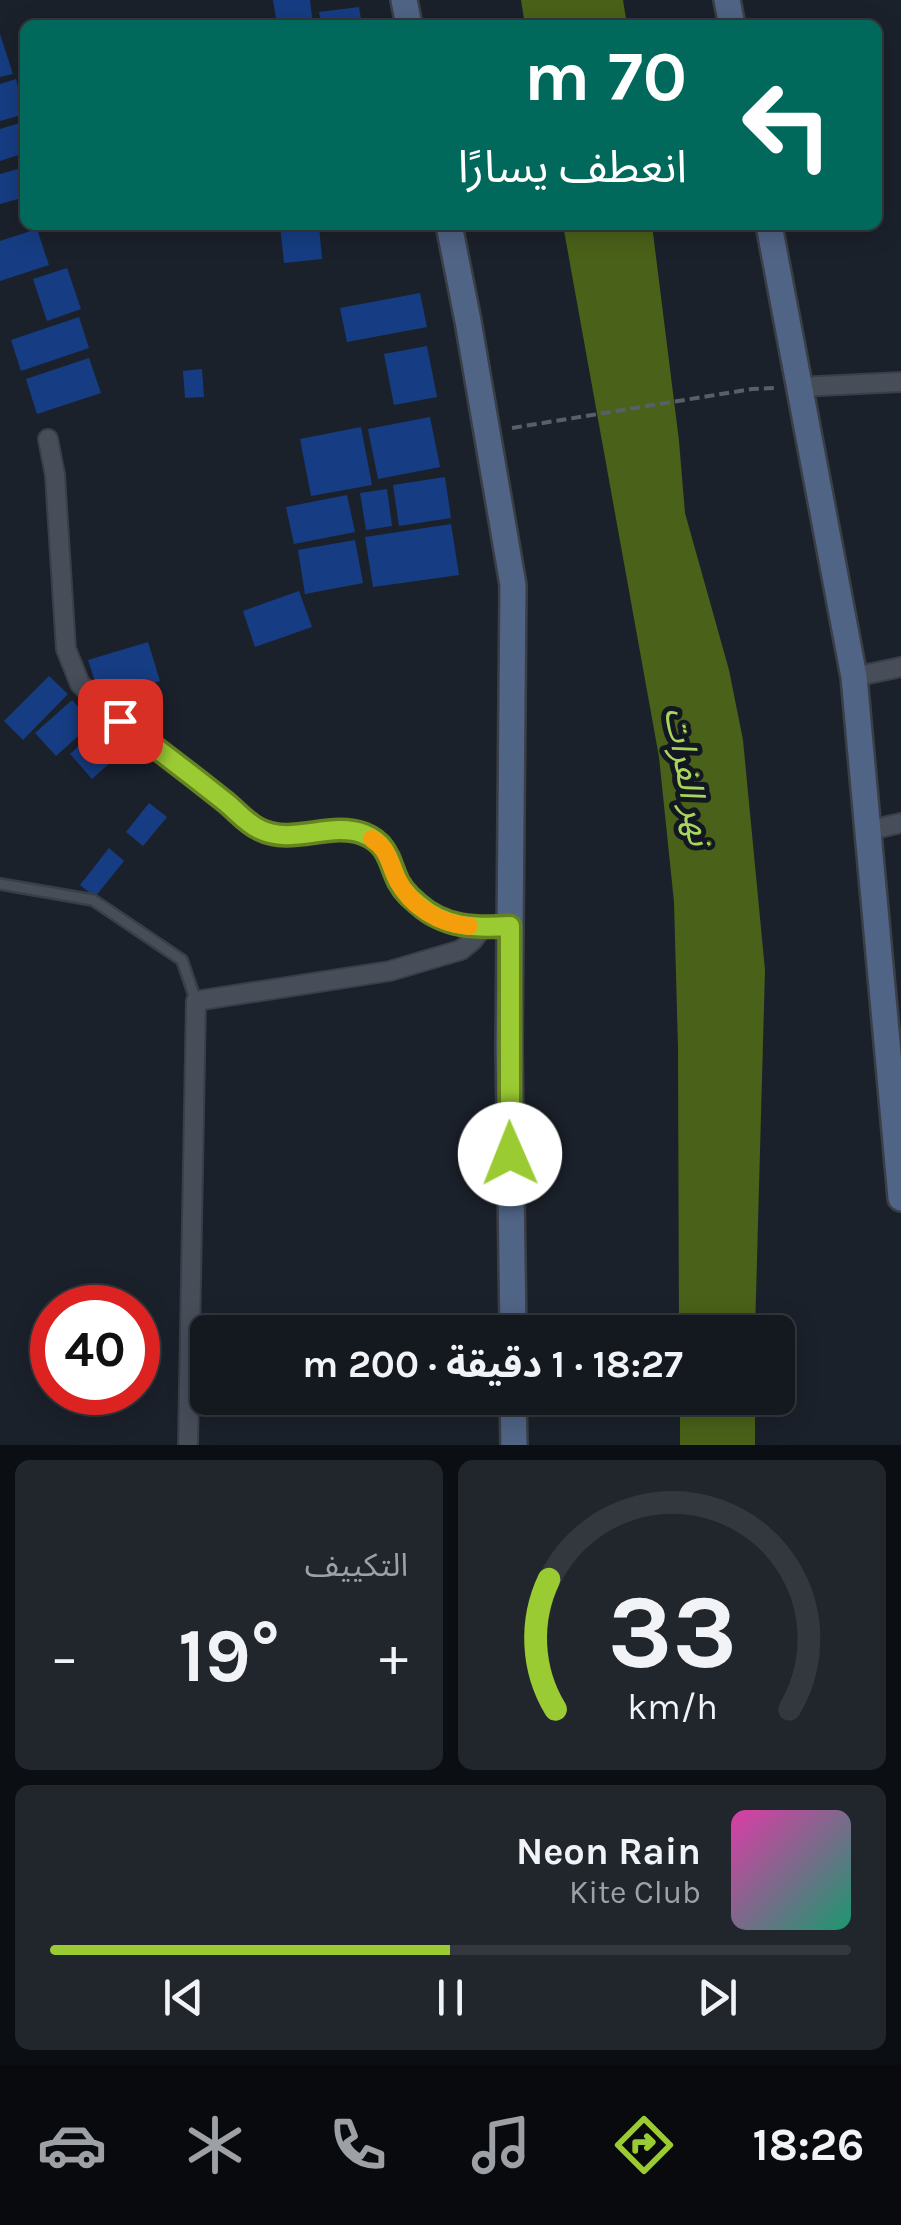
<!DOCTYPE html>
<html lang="ar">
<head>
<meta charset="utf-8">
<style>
  body { margin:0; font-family:Karla,"Noto Sans Arabic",sans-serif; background:#21262d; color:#f1f3f6; direction:rtl; height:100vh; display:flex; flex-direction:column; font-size:38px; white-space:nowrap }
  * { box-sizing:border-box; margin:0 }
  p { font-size:32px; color:#9da0a5 }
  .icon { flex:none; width:55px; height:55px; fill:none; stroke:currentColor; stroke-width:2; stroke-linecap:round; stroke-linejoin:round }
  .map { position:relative; height:1445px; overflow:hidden; direction:ltr }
  .side { display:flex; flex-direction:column; gap:15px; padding:15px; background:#0b0e12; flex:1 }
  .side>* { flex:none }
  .hud { position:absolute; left:20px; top:20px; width:862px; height:210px; border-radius:15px; box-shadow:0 5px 25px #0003,0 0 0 2px #33383e; direction:rtl; background:#00695c; color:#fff; overflow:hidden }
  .speed { position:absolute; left:30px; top:1285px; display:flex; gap:20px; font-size:50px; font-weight:700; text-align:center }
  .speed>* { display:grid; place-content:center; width:130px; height:130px; border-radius:50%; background:#141920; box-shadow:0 5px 25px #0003,0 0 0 2px #33383e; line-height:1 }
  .speed .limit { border:15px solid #d22; background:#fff; color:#111 }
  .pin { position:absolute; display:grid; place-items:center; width:85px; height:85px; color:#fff; margin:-42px; border-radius:20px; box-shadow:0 5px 15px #0006 }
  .me { position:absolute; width:110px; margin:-55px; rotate:359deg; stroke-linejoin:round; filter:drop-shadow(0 0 8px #0008) }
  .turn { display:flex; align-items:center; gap:35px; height:210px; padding:0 30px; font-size:45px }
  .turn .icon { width:130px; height:130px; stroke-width:2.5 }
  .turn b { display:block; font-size:70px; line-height:85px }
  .big { font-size:75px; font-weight:700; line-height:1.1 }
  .side .widget { flex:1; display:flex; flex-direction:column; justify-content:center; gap:15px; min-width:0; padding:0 35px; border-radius:15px; background:#21262d }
  .side .dial { align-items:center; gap:0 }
  .dial svg { height:260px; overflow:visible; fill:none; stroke:#33383e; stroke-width:7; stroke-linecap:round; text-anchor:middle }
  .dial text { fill:#f1f3f6; stroke:none }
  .song { display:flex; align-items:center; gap:30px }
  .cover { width:120px; height:120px; border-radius:15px; background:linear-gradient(135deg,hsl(320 70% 55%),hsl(160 70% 35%)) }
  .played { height:10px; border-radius:5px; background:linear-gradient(90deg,#9bcb33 50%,#33383e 50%) }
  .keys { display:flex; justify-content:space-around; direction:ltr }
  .heat { display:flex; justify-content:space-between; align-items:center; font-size:55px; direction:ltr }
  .side .tiles { flex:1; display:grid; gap:15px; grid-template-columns:1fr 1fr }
  .widget:last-child { grid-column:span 2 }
  .trip { position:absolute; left:190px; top:1315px; width:605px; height:100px; border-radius:15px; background:#141920; box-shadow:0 5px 25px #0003,0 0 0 2px #33383e; font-weight:700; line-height:100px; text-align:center; direction:rtl }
  .dock { display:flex; height:160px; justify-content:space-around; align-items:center; background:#080a0d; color:#9da0a5 }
  .dock .icon { width:70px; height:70px }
  .dock .active { color:#9bcb33 }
  .dock b { font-size:45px; color:#f1f3f6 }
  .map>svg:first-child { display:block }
  .water { fill:#4a6119 }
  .building { fill:#163d83 }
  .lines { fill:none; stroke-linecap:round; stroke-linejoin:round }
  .lane-casing { stroke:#3a3e46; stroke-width:14 }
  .street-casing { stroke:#3a3e46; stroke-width:22 }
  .secondary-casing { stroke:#3a3e46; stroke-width:30 }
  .path { stroke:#595f68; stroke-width:4; stroke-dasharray:10 5; stroke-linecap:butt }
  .lane { stroke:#474e5a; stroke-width:9 }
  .street { stroke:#474e5a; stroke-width:18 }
  .secondary { stroke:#506486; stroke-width:25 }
  .route-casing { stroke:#658421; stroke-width:25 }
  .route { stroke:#9bcb33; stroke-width:18 }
  .slow { stroke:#f59e0b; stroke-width:18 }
  .labels { text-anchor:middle; stroke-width:10; stroke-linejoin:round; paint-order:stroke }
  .water-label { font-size:35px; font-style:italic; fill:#aad55c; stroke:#121721 }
</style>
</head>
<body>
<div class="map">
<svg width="901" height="1445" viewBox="0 0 901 1445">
  <rect width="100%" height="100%" fill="#1b212b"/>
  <!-- water -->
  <path class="water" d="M521 0H623L627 25H525Z
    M563 225H652L679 441 685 513 729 670 743 740 765 970 755 1332H679L678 1048 674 902 659 757Z
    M680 1398H755V1445H680Z"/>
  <!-- building -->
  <path class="building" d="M273 0H310L313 25H277Z
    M359 7 362 25H321L319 12Z
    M0 34 13 74 0 77Z
    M16 79 25 114 0 121V84Z
    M23 122 25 153 0 161V129Z
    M25 167V197L0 204V174Z
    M280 225H319L322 259 284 263Z
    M37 229 49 265 0 281V241Z
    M67 268 81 309 47 321 33 279Z
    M420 293 427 327 347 342 340 308Z
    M79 317 89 348 21 371 11 340Z
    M427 346 437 397 394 405 384 354Z
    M89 358 101 393 37 414 26 379Z
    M202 369 204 397 185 398 183 371Z
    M430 417 440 467 378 479 368 429Z
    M361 427 372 485 311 496 300 439Z
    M445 477 451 518 399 526 393 485Z
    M387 489 392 526 366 530 360 493Z
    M347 495 355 532 294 544 286 507Z
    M451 524 459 575 373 587 365 537Z
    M355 540 363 583 305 594 298 550Z
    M299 591 312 627 255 647 243 611Z
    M148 642 160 681 101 700 88 660Z
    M49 676 68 694 23 740 4 721Z
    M72 700 93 723 56 756 35 733Z
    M97 729 120 754 92 779 70 754Z
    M149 803 167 817 143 846 126 832Z
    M109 848 124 861 95 897 80 885Z"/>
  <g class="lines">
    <defs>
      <path id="lane" d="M0 884 93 900 182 960 196 1001"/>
      <path id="street" d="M799 387 901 382
        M48 439 55 475 66 649 80 684 121 721 259 829 289 836 345 829 364 834 380 843 391 858 396 877 408 896 432 916 456 925 482 928 510 926
        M854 677 901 667
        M866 831 901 823
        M188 1445 196 1001 390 971 461 950 472 941 482 928"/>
      <path id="secondary" d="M404 0 409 25
        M727 0 732 25
        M449 225 468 321 513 585 509 1048 513 1332
        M769 225 854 677 901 1198
        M513 1398 514 1445"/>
    </defs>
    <!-- lane casing -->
    <use href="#lane" class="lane-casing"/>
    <!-- street casing -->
    <use href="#street" class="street-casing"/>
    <!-- secondary casing -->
    <use href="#secondary" class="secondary-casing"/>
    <!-- path -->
    <path class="path" d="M512 428 752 389 775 388"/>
    <!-- lane -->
    <use href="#lane" class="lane"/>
    <!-- street -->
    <use href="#street" class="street"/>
    <!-- secondary -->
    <use href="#secondary" class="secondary"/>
  </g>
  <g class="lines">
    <defs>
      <path id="route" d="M120 721C155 747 189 773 223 800 235 809 246 823 259 829 292 846 330 821 364 834 384 842 388 855 395 874 399 886 408 896 418 904 445 928 475 928 510 926V1154"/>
    </defs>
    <!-- route casing -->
    <use href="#route" class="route-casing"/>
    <!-- route -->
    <use href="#route" class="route"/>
    <!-- slow -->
    <path class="slow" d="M372 839C389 849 389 863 397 879 411 907 440 924 469 926"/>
  </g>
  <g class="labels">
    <!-- water labels -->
    <g class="water-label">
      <text transform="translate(689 776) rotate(80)" y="12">نهر الفرات</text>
    </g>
  </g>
</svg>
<div class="speed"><div class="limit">40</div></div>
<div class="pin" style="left:120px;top:721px;background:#d93025"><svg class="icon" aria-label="arrive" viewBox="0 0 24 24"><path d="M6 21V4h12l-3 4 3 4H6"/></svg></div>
<svg class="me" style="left:510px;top:1154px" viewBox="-20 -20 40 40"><circle r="19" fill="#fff"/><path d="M0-13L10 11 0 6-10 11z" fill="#9bcb33"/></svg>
<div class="trip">18:27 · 1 دقيقة · 200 m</div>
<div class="hud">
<div class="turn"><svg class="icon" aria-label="left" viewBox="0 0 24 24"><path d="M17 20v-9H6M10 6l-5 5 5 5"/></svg><div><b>70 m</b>انعطف يسارًا</div></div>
</div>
</div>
<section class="side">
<div class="tiles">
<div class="widget dial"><svg viewBox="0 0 100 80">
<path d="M14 69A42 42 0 1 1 86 69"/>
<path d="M14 69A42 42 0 0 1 12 29" stroke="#9bcb33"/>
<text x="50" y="56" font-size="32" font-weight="700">33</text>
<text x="50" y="72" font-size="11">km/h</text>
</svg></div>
<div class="widget"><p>التكييف</p>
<div class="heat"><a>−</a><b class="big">19°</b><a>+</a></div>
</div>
<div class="widget">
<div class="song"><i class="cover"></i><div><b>Neon Rain</b><p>Kite Club</p></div></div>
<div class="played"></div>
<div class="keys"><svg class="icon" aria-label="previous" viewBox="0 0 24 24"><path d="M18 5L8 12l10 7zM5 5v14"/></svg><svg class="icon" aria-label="pause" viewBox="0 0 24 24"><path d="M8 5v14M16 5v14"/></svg><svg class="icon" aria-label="next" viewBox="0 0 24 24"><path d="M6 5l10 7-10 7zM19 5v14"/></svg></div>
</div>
</div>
</section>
<nav class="dock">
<b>18:26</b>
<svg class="icon active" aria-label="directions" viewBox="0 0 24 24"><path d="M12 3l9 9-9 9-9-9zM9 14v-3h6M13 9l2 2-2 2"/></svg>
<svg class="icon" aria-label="music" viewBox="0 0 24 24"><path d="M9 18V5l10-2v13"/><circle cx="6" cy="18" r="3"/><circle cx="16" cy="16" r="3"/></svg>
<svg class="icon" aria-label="phone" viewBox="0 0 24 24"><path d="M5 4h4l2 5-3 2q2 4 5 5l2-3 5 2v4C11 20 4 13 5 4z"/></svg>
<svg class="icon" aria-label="climate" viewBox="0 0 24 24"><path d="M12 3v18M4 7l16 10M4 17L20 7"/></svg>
<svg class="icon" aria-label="car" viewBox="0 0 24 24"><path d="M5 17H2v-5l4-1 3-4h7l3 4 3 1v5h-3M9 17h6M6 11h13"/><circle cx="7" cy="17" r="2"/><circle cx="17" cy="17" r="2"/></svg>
</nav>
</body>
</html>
